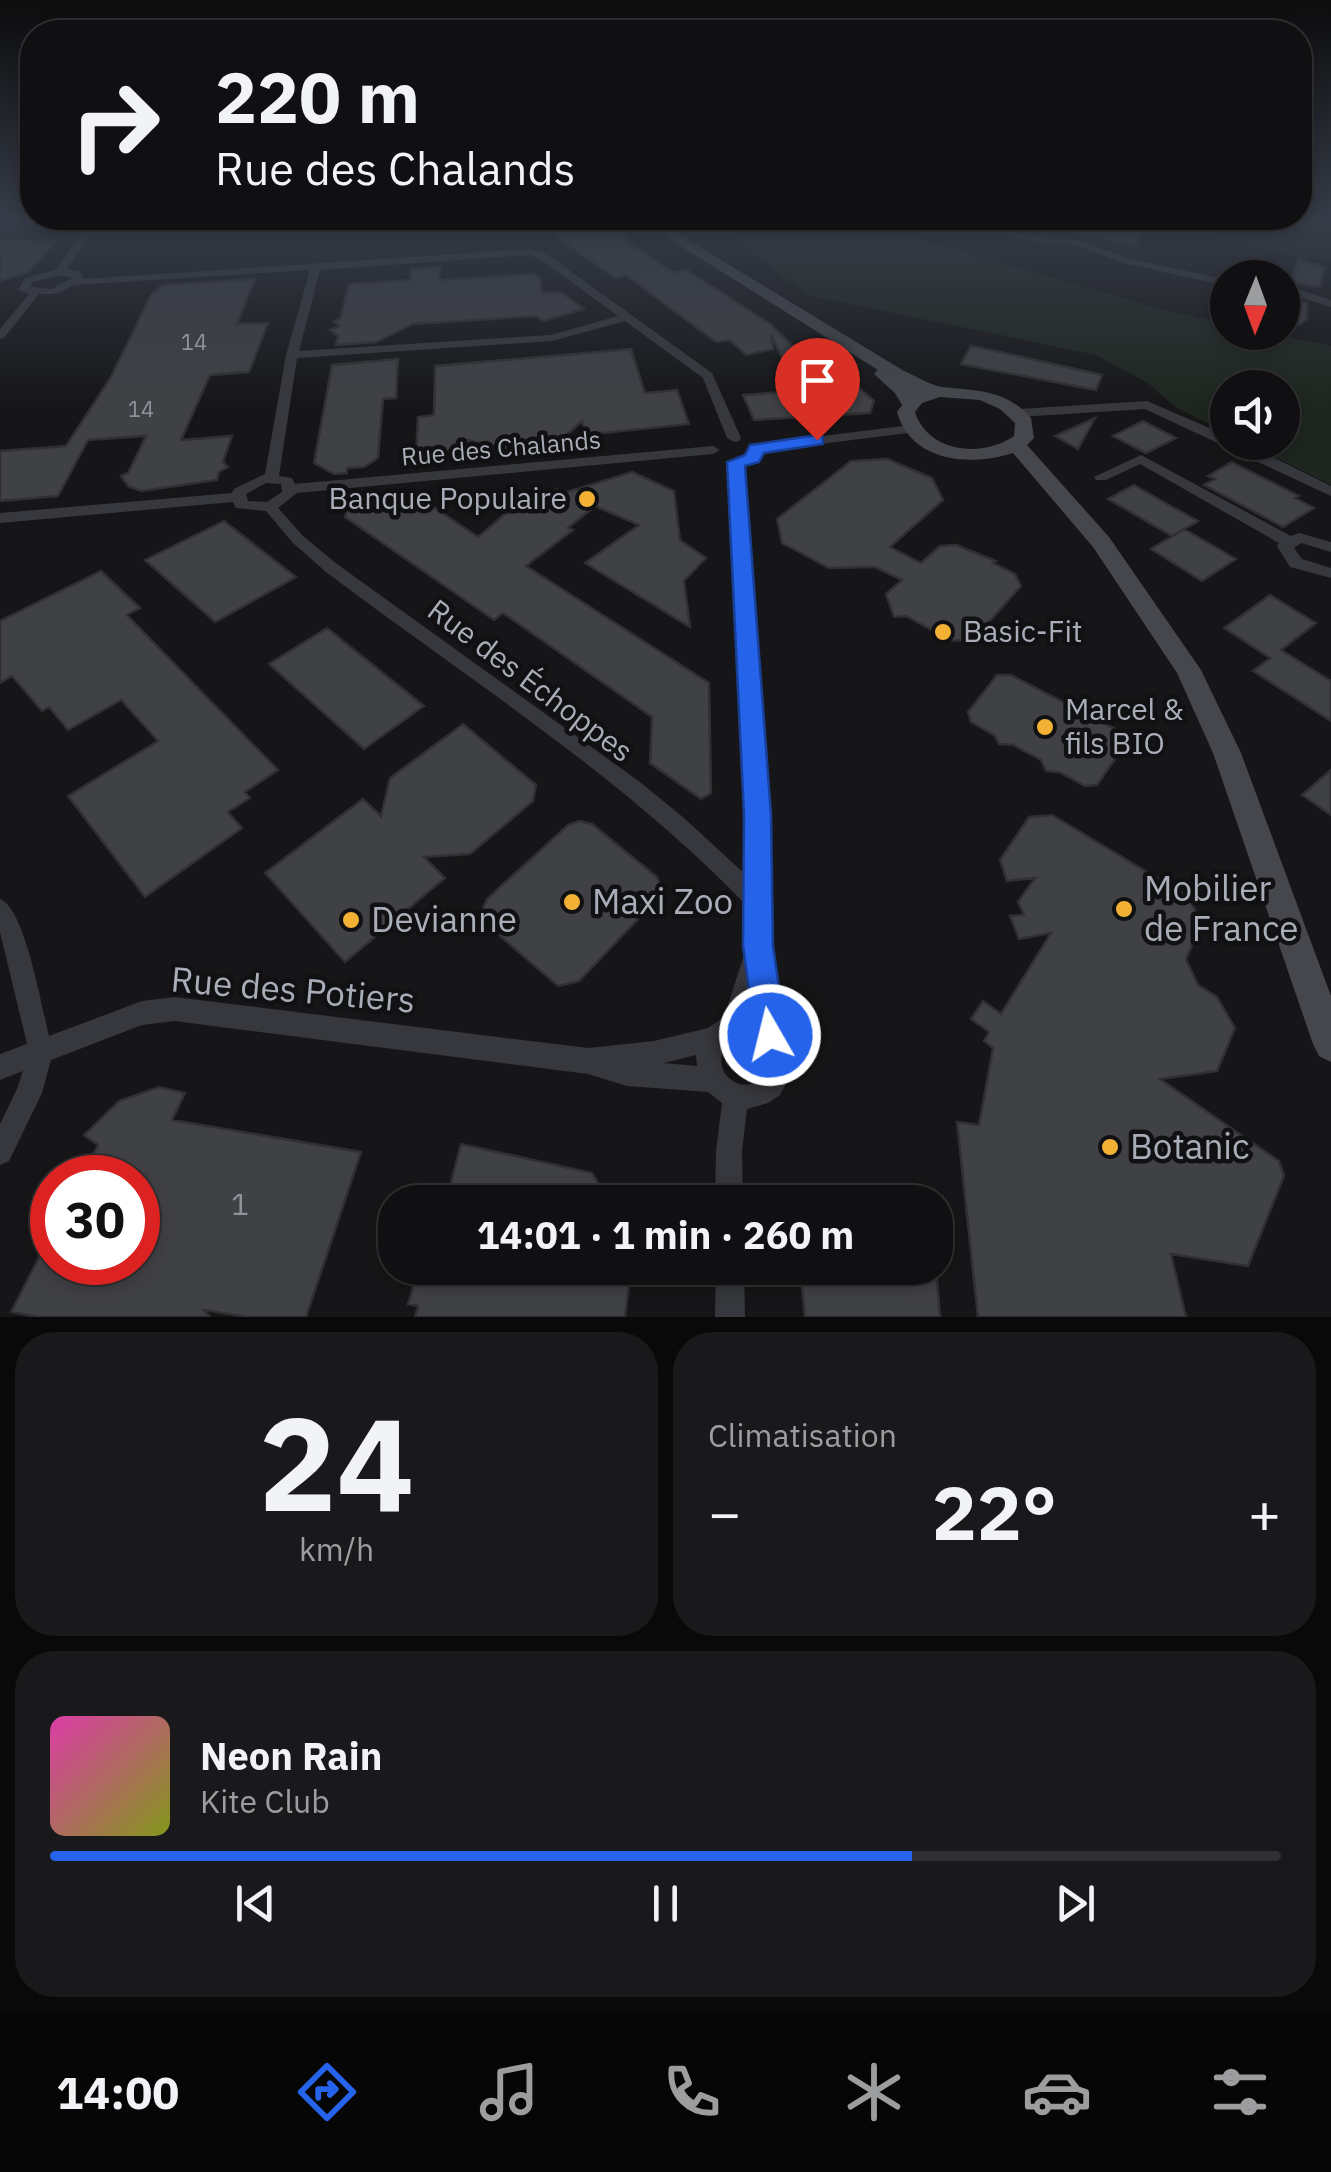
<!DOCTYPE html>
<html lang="fr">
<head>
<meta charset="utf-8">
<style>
  body { margin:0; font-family:"IBM Plex Sans",sans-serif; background:#19191b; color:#f1f3f6; height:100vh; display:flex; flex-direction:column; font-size:38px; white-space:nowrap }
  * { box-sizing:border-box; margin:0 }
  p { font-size:32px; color:#9c9d9f }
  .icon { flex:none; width:55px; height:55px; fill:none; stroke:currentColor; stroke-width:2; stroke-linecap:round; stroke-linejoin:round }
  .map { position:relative; height:1317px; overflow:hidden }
  .drawer { display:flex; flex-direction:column; gap:15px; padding:15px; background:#09090a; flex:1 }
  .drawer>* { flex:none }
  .banner { position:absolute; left:20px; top:20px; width:1292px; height:210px; border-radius:40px; box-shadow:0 5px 15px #0003,0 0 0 2px #303032; background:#101012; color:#f1f3f6; overflow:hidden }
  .needle { width:65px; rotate:181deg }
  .fabs { position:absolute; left:1210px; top:260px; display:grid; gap:20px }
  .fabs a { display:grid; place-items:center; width:90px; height:90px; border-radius:50%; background:#101012; box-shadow:0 5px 15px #0003,0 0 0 2px #303032; font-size:50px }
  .speed { position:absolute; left:30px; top:1155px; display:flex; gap:20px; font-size:50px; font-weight:700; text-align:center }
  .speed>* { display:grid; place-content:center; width:130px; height:130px; border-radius:50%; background:#101012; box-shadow:0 5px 15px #0003,0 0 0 2px #303032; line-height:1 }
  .speed .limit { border:15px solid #d22; background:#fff; color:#111 }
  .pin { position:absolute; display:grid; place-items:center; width:85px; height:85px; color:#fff; margin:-102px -42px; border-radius:50% 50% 50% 0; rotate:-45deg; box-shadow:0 0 10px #0007 }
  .pin .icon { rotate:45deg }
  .me { position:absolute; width:110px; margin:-55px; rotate:352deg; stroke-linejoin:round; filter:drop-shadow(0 0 8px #0008) }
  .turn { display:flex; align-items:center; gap:35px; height:210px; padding:0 30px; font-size:45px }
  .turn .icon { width:130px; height:130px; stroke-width:2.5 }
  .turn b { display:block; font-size:70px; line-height:85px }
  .big { font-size:75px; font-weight:700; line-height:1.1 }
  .drawer .card { flex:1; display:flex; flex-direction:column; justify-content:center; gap:15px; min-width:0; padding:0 35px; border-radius:40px; background:#19191b }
  .drawer .dial { align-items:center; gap:0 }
  .dial b { font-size:130px; line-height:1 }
  .song { display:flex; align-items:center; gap:30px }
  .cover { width:120px; height:120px; border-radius:15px; background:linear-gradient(135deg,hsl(320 70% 55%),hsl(70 70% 35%)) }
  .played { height:10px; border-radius:5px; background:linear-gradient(90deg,#2563eb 70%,#303032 70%) }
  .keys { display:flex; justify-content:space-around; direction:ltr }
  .heat { display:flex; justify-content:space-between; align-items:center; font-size:55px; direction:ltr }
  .drawer .tiles { flex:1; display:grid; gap:15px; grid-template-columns:1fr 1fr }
  .card:last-child { grid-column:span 2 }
  .trip { position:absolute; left:378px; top:1185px; width:575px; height:100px; border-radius:40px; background:#101012; box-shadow:0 5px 15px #0003,0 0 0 2px #303032; font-weight:700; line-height:100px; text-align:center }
  .tab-bar { display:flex; height:160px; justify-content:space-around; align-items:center; background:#060607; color:#9c9d9f }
  .tab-bar .icon { width:70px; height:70px }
  .tab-bar .active { color:#2563eb }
  .tab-bar b { font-size:45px; color:#f1f3f6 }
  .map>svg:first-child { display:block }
  .green { fill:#1e261f }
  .building { fill:#404145; stroke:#303034; stroke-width:2.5 }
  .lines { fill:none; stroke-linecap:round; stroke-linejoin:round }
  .street { fill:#37383d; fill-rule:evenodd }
  .secondary { fill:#45474d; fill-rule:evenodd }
  .route { fill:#2563eb; stroke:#184099; stroke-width:2.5 }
  .poi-dot { fill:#f2b134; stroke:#111113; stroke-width:4 }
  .labels { text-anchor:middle; stroke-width:9; stroke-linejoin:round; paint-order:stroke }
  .far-number-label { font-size:22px; fill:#8e929b }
  .far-street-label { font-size:25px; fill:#a8adb8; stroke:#111113 }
  .poi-label { font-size:30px; fill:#a8adb8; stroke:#111113; text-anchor:start }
  .street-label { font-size:30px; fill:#a8adb8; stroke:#111113 }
  .near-number-label { font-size:30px; fill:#8e929b }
  .near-poi-label { font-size:35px; fill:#a8adb8; stroke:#111113; text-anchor:start }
  .near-street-label { font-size:35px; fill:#a8adb8; stroke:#111113 }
</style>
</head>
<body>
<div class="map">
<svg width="1331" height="1317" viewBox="0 0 1331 1317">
  <rect width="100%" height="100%" fill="#161618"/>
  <!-- green -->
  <path class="green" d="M698 221H855L1158 308 1227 324 1228 332 1268 333 1331 346V485L1246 443 1282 442V388H1228L1227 433 1175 407 1148 383 1096 355 807 295 742 246Z
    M1126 221H1331V263Z"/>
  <!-- building -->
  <path class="building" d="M567 221 621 232 633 246 673 272 687 270 770 324 806 359 824 358 840 388 857 386 874 401 870 413 754 420 743 395 798 391 771 335 773 349 746 355 730 340 716 342 626 275 615 278 563 241 553 229Z
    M1055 221H1105L1145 229 1135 246 1054 229Z
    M0 240 56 241 29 272 0 281Z
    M1298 258 1325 267 1320 287 1291 283Z
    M440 267 439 280 534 274 540 278 542 293 561 292 584 309 543 321 536 316 413 324 376 342 336 345 338 336 330 330 339 326 334 321 340 319 349 284 410 280 411 269Z
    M255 279 237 324 268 323 249 372 210 375 181 440 232 436 223 462 228 467 219 472 217 480 142 491 129 487 121 476 128 473 146 436 88 440 58 496 0 501V451L66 446 111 377 151 295 162 285Z
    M1282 296 1307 303V319L1299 325 1282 321Z
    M971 346 1000 352 1102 375 1096 390 961 364Z
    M631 349 645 393 677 390 689 424 585 435 582 421 557 444 502 448 467 440 468 452 442 459 416 457 418 417 434 415 435 366Z
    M398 359 396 398 383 399 378 458 364 467 347 468V473L334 474 314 463 332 365Z
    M1095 418 1078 449 1055 436Z
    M1143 421 1176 438 1146 453 1113 436Z
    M887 459 932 478 943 500 890 547 921 563 940 546 956 545 996 561 993 563 1015 574 1021 586 973 640 939 641 935 632 906 616 894 617 886 594 902 580 875 567 829 568 782 543 777 519 851 461Z
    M1232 462 1299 496 1295 498 1314 508 1283 527 1204 485 1215 479 1208 476Z
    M632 472 674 491 680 540 706 558 684 581 690 627 585 563 639 525 595 506 568 528 573 530 526 566 709 683 711 793 701 799 650 763 652 717 503 613 494 620 345 517 350 502 417 496 478 537 505 514 530 509 557 489 564 493Z
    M1134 485 1169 505 1198 521 1172 536 1108 499Z
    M224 521 296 577 215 622 145 560Z
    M1184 529 1236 559 1202 581 1151 549Z
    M101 571 140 608 127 615 278 770 245 792 250 798 228 812 242 828 145 897 68 796 158 741 121 700 68 730 49 707 42 711 12 676 0 683V621Z
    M1270 595 1316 623 1281 650 1331 681V721L1253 671 1270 658 1224 628Z
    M327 628 424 706 364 749 269 664Z
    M997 675H1011L1119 731 1126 743 1097 785 1085 786 1059 772 1046 771 1041 760 1013 745 999 744 995 736 971 722 968 712Z
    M463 724 536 785 533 801 470 854 424 857 445 878 345 962 265 873 363 799 381 816 390 778Z
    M1331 770V815L1302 795Z
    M1052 815 1187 896 1202 922 1186 959 1198 985 1217 997 1235 1028 1217 1071 1160 1079 1279 1161 1284 1176 1248 1266 1171 1254 1186 1317H978L957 1122 979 1125 993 1048 984 1041 989 1032 971 1019 983 1001 1001 1014 1051 933 1019 939 1010 916 1024 915 1018 902 1035 878 1007 881 1000 860 1029 817Z
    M579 821 592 824 657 877 663 893 579 981 558 986 485 923 481 913 487 899 568 825Z
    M159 1087 185 1093 172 1120 361 1152 306 1317H247L204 1310 210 1317H38L11 1312 52 1232V1262H138V1178H81L98 1145 84 1135 119 1101Z
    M461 1144 592 1173 610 1202H446Z
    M419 1268H631L625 1317H415L418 1306 408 1304Z
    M800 1268H936L940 1317H805Z"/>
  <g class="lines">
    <!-- street -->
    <path class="street" d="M90 221H99L67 269 79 271 84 279 530 249 548 255 712 373 741 438 739 441 734 442 727 438 703 378 625 321 552 341 297 358 279 476 292 478 295 484 713 446 720 450 713 454 297 493 278 508 303 536 337 564 640 782 684 818 747 876 748 815 729 463 736 459 743 463 768 815 769 946 782 1029 794 1060 791 1074 780 1095 768 1103 747 1109 742 1151 743 1202H715L716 1151 722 1103 708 1092 627 1086 588 1074 174 1021 142 1025 51 1060 42 1093 9 1161 0 1165V1124L17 1089 23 1071 0 1080V1054L27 1044 0 932V899C25 908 42 1008 49 1036L142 1001 174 997 588 1048 654 1041 708 1028 724 1017 747 946V906C622 776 469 680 326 572L292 542 266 511 236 508 233 502 0 523V513L232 493 234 489 265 474 286 355 310 270 74 285 57 294H39L4 338 0 339V329L29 294 18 290 25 278 56 270ZM529 255 540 259 618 316 551 335 299 351 320 270ZM60 275 73 278 51 289 30 287 33 282ZM266 483 281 484 282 492 267 502 248 501 246 494ZM754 998 756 1013 750 1012ZM745 1036C794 1041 758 1108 727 1076 722 1070 720 1062 722 1054 724 1042 734 1037 745 1036ZM696 1055 697 1066 664 1063Z
      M941 221H960L1028 235 1080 240 1130 259 1228 280V286L1123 263 1078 246 1028 241Z
      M1282 284 1331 300V307L1282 291Z
      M1147 401 1228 436V442H1242L1331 486V496L1145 409 1018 417 1012 413 1018 409Z
      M911 425 918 429 916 432 757 452 750 448 757 444Z
      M1141 455 1291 536 1299 533 1331 542V552L1301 543 1294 548 1302 559 1331 568V578L1290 567 1277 546 1279 543 1140 464 1106 480H1096L1094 477Z
      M716 1268H744L745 1317H715Z"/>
    <!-- secondary -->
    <path class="secondary" d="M641 221H657L904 371C916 376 930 385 942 387 977 391 1005 389 1031 418L1034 438 1027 445 1109 537 1201 670 1241 753 1331 996V1062L1319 1056 1313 1044 1213 753 1177 673 1093 547 1013 453C970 467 911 462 897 412L902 405 895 393 874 374 878 370ZM940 397 980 400 1000 409 1015 423 1014 436C983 458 928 453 915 412L922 403Z"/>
  </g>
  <!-- sky -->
  <linearGradient id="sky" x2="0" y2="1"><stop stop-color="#0c0c0d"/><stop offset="0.54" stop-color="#363c48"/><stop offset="1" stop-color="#363c48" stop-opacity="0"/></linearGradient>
  <rect width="1331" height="406" fill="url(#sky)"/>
  <!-- route -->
  <path class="route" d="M817 435 823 437V444L764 453 759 462 745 466 771 815 773 946 786 1035 782 1046 770 1051 759 1046 755 1035 743 946 744 815 727 462 745 455 750 445Z"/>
  <!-- markers -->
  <g class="poi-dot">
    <circle cx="587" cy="499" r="10"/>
    <circle cx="943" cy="632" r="10"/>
    <circle cx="1045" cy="727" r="10"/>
    <circle cx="572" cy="902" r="10"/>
    <circle cx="1124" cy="909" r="10"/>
    <circle cx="351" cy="920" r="10"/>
    <circle cx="1110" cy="1147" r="10"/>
  </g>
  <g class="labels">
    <!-- far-number labels -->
    <g class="far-number-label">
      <text x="194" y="350">14</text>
      <text x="141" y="417">14</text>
    </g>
    <!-- far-street labels -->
    <g class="far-street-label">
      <text transform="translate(501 448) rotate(-5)" y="9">Rue des Chalands</text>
    </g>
    <!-- poi labels -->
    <g class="poi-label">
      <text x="567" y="509" text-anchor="end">Banque Populaire</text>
      <text x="963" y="642">Basic-Fit</text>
      <text x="1065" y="720">Marcel &amp;<tspan x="1065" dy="34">fils BIO</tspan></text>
    </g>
    <!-- street labels -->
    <g class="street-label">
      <text transform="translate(530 681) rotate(37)" y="10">Rue des Échoppes</text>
    </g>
    <!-- near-number labels -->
    <g class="near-number-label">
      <text x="240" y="1215">1</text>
    </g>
    <!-- near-poi labels -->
    <g class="near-poi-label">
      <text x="1144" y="901">Mobilier<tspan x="1144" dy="40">de France</tspan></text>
      <text x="592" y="914">Maxi Zoo</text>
      <text x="371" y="932">Devianne</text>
      <text x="1130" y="1159">Botanic</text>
    </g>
    <!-- near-street labels -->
    <g class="near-street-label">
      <text transform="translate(293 990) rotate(5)" y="12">Rue des Potiers</text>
    </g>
  </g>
</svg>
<div class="fabs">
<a><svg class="needle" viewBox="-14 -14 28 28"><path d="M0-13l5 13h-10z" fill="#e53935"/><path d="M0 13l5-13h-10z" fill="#9c9d9f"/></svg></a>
<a><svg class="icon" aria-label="sound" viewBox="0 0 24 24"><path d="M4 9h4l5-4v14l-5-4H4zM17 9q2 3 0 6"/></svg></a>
</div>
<div class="speed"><div class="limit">30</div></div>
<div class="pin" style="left:817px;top:440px;background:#d93025"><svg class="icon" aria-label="arrive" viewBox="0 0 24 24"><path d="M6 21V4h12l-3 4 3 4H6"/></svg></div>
<svg class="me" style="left:770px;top:1035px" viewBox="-20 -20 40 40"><circle r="17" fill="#2563eb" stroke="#fff" stroke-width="3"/><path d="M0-11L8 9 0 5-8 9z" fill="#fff"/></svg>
<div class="trip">14:01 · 1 min · 260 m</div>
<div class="banner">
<div class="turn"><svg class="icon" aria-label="right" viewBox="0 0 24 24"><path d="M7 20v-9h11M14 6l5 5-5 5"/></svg><div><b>220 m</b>Rue des Chalands</div></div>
</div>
</div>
<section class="drawer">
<div class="tiles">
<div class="card dial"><b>24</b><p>km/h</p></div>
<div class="card"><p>Climatisation</p>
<div class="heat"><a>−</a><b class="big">22°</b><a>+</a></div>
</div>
<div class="card">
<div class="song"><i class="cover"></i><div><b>Neon Rain</b><p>Kite Club</p></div></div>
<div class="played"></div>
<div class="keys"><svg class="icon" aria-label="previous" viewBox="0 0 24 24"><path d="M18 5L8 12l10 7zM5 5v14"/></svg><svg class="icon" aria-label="pause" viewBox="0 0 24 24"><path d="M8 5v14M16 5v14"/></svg><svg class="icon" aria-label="next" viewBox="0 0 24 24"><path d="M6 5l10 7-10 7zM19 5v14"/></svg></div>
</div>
</div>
</section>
<nav class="tab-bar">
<b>14:00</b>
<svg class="icon active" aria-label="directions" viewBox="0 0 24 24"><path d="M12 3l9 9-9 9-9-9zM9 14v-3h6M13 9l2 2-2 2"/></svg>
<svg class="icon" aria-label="music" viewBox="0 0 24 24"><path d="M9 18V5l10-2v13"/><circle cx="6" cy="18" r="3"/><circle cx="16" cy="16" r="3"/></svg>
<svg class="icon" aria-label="phone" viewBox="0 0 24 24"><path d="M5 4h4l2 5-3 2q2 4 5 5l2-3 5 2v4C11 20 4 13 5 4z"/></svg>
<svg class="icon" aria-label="climate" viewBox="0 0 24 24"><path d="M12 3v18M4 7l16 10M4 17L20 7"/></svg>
<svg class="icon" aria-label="car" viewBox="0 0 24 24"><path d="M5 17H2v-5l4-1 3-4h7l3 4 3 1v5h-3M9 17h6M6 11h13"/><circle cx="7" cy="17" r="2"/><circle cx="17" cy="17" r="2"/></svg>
<svg class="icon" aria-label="filters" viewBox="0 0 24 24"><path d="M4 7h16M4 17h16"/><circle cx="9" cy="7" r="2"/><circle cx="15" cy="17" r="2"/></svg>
</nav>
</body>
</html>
